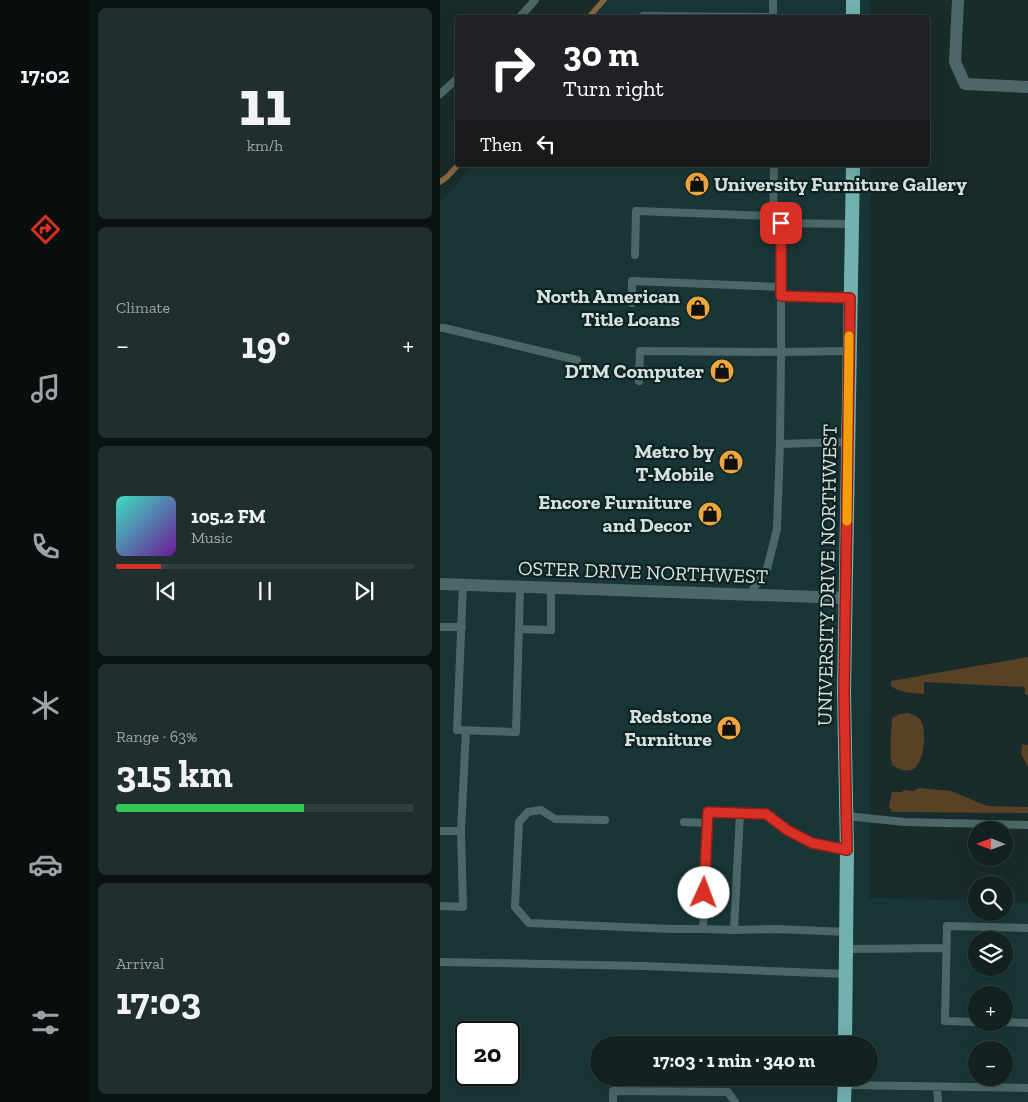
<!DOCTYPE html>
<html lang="en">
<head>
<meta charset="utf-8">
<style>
  body { margin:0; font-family:"Zilla Slab",serif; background:#202e2e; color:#f1f3f6; height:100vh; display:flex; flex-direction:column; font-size:19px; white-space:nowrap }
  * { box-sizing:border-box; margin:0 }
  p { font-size:16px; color:#9da3a5 }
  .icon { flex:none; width:28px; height:28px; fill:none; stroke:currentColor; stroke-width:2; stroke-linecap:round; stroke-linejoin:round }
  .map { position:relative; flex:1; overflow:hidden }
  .side { display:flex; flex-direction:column; gap:8px; padding:8px; background:#0a1212; width:350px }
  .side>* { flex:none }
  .banner { position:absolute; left:15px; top:15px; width:475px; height:152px; border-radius:5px; box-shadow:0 5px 20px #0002,0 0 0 1px #323e3f; background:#202124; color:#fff; overflow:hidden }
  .needle { width:32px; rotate:271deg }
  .tools { position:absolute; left:528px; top:821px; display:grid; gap:10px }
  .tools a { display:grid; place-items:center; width:45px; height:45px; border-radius:50%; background:#132121; box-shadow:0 5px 20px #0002,0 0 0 1px #323e3f; font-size:25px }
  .speed { position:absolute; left:15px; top:1021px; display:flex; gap:10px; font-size:25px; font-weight:700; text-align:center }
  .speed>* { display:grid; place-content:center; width:65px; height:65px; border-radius:50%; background:#132121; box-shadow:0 5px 20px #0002,0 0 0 1px #323e3f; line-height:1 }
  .speed .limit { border:2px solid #111; border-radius:8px; background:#fff; color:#111 }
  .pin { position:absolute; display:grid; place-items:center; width:42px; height:42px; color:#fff; margin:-21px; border-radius:10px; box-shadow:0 2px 8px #0006 }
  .me { position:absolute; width:55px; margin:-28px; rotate:2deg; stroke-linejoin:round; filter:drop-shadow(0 0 4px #0008) }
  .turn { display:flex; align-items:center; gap:18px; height:105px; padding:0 25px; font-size:22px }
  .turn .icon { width:65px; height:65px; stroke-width:2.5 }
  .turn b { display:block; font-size:35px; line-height:42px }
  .then { display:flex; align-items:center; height:48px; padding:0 25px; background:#0003; gap:10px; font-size:19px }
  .big { font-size:38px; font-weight:700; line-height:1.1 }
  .side .card { flex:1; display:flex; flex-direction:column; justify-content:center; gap:8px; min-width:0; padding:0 18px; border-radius:8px; background:#202e2e }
  .side .dial { align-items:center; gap:0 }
  .dial b { font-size:65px; line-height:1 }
  .song { display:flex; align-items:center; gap:15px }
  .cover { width:60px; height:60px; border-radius:8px; background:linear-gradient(135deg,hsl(170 70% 55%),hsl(280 70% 35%)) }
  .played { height:5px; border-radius:2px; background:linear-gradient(90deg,#d93025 15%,#323e3f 15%) }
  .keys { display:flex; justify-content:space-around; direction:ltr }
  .heat { display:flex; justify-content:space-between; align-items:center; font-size:28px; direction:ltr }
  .charge { height:8px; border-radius:4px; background:linear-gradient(90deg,#34c759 63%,#323e3f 0) }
  .trip { position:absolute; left:150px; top:1036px; width:288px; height:50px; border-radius:25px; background:#132121; box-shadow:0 5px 20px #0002,0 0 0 1px #323e3f; font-weight:700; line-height:50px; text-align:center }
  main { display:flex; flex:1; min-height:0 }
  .menu { display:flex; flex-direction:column; width:90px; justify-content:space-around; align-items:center; background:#080d0d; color:#9da3a5 }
  .menu .icon { width:35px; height:35px }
  .menu .current { color:#d93025 }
  .menu b { font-size:22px; color:#f1f3f6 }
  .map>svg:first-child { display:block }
  .built { fill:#193636; fill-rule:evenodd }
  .green { fill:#584124 }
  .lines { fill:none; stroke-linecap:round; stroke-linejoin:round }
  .stream { stroke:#86663d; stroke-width:5.5 }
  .service { stroke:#4c6766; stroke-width:8 }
  .minor { stroke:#4c6766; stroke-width:12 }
  .trunk { stroke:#72b1b0; stroke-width:14 }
  .route-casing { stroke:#8d1f18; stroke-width:12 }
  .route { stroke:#d93025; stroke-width:9 }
  .slow { stroke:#f59e0b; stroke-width:9 }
  .labels { text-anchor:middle; stroke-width:4.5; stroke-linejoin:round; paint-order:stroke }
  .poi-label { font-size:20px; font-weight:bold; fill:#d5e1e0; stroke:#0f2222; text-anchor:end }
  .street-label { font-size:20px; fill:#d5e1e0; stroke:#0f2222 }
</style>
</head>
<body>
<main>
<nav class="menu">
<b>17:02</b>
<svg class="icon current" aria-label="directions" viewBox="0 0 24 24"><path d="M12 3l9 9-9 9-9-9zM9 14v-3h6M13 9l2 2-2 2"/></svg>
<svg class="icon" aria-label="music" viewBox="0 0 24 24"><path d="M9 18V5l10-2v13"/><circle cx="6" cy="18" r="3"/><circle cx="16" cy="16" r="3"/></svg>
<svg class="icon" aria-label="phone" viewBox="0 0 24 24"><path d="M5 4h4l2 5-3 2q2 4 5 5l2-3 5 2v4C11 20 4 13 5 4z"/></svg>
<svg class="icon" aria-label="climate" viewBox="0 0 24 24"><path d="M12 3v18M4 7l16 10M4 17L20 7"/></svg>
<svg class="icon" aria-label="car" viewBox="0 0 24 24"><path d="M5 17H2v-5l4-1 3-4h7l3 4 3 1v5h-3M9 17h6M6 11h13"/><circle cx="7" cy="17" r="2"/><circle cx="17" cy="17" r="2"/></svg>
<svg class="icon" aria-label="filters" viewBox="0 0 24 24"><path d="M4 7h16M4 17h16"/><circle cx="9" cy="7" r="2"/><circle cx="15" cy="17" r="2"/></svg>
</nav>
<section class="side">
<div class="card dial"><b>11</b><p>km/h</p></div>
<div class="card"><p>Climate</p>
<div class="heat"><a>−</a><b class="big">19°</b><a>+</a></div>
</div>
<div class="card">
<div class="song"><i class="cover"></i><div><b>105.2 FM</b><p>Music</p></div></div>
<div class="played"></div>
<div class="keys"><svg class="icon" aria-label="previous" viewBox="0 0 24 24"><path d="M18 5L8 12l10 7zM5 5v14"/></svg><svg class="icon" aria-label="pause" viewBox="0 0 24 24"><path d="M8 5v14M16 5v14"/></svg><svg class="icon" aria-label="next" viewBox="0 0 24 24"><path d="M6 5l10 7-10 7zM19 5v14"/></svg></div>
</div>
<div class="card"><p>Range · 63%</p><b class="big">315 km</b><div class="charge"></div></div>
<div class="card"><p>Arrival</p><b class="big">17:03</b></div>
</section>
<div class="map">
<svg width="588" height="1102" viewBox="0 0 588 1102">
  <rect width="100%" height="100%" fill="#192c2c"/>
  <!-- built -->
  <path class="built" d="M167 0H430V17L153 18Z
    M32 165H430L431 682 429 898 536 901V912H564V901L588 902V1102H0V201L7 196ZM536 940H564V968H536ZM536 995H564V1022H536ZM26 1032H69V1075H26ZM159 1045H429V1078H159ZM536 1050H564V1078H536Z"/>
  <!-- green -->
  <path class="green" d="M588 657V695L585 694V687L484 682V694C473 693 459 693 451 686V681Z
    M468 713C473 715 478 716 481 721 484 726 484 734 484 740 483 762 475 780 452 765 449 750 451 734 452 718L460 714Z
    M582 744 588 745V767L581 754Z
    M479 788 511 791 547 806 588 807V813L452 812 449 806 452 792H462L464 790 474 791Z"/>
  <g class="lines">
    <!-- stream -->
    <path class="stream" d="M148 18 164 0
      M0 182 7 177 18 165"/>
    <!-- service -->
    <path class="service" d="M79 18 95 0
      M202 18 203 16 333 17V0
      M0 94 18 78
      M334 165 333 223 412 224
      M341 223V296L410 298
      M195 255 196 211 333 216
      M192 303V281L341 287
      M0 328H4L137 360
      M199 381 200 351 341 352V296
      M340 444 408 442
      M23 585 17 730 76 732 80 587
      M309 595 327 569 337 529 340 444 341 352 409 351
      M0 627H22
      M80 629 111 630V588
      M406 816 465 822 588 825
      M165 820 115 819 101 810 88 812 79 822 75 907 89 923 232 929H263L294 930 337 929 406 932
      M244 822 267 823
      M0 831H21
      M0 906 23 907 21 831 26 731
      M263 929 268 812 325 814 347 830 372 843 407 850
      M294 930 300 813
      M406 949 506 948
      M0 962 204 966 406 974
      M536 1022 505 1021 507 926 588 928
      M564 1022 588 1023
      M405 1085 588 1088
      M497 1087 498 1102
      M173 1102V1091L288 1092 295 1102"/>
    <!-- minor -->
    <path class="minor" d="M518 0 515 62 525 84 588 87
      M0 584 406 598"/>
    <!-- trunk -->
    <path class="trunk" d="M413 0V18
      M405 1045 407 850 404 693 413 165
      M404 1102 405 1078"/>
  </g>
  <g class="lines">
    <defs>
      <path id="route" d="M264 893 268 812 326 814 347 830 372 843 407 850 404 693 410 298 341 296V223"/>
    </defs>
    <!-- route casing -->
    <use href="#route" class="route-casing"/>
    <!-- route -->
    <use href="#route" class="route"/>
    <!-- slow -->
    <path class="slow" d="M407 521 409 336"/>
  </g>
  <!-- icons -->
  <defs>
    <symbol id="shop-disc" viewBox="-11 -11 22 22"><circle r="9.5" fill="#f0a63e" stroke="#0f2222"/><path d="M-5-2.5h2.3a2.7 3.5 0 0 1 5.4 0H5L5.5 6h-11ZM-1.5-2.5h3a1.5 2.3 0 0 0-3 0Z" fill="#111"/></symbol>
  </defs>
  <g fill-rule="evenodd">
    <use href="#shop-disc" x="243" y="170" width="28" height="28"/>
    <use href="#shop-disc" x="244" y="294" width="28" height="28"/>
    <use href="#shop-disc" x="268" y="357" width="28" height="28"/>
    <use href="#shop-disc" x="277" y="448" width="28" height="28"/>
    <use href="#shop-disc" x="256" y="500" width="28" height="28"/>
    <use href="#shop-disc" x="275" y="714" width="28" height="28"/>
  </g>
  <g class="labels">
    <!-- poi labels -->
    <g class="poi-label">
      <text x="274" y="191" text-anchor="start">University Furniture Gallery</text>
      <text x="240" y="303">North American<tspan x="240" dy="23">Title Loans</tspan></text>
      <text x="264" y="378">DTM Computer</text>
      <text x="274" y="458">Metro by<tspan x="274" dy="23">T-Mobile</tspan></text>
      <text x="252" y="509">Encore Furniture<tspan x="252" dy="23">and Decor</tspan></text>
      <text x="272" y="723">Redstone<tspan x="272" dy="23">Furniture</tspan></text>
    </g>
    <!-- street labels -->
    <g class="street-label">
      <text transform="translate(203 572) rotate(2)" y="7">OSTER DRIVE NORTHWEST</text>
      <text transform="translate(387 575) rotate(-89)" y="7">UNIVERSITY DRIVE NORTHWEST</text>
    </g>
  </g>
</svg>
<div class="tools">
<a><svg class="needle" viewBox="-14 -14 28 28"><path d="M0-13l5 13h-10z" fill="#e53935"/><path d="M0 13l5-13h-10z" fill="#9da3a5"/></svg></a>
<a><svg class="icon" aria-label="search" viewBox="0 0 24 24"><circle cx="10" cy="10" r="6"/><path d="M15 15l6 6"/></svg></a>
<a><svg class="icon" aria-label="layers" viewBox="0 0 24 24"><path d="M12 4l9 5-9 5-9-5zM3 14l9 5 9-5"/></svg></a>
<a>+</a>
<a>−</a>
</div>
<div class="speed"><div class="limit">20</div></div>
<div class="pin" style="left:341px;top:223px;background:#d93025"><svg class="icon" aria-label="arrive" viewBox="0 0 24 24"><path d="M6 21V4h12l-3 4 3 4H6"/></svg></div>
<svg class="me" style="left:264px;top:893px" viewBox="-20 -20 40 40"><circle r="19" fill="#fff"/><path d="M0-13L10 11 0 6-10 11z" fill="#d93025"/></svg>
<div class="trip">17:03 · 1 min · 340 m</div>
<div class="banner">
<div class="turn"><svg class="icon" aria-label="right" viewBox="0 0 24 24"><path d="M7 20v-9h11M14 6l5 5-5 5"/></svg><div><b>30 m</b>Turn right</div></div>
<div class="then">Then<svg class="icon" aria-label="left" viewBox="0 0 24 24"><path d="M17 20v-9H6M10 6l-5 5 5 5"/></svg></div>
</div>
</div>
</main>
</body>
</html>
